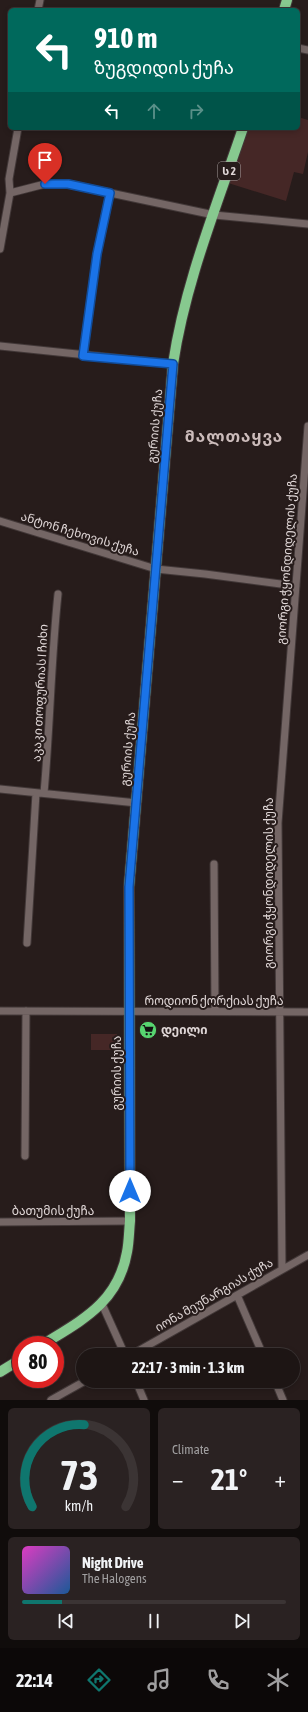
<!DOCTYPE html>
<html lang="en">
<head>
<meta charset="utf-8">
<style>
  body { margin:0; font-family:"Asap Condensed","Noto Sans Georgian",sans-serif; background:#2a2222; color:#f1f3f6; height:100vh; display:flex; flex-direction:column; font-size:15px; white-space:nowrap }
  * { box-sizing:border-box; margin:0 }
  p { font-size:13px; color:#a09fa0 }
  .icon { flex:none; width:22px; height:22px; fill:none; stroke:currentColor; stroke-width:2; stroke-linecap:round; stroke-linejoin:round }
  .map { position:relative; height:1400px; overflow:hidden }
  .sheet { display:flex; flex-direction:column; gap:8px; padding:8px; background:#100c0b; flex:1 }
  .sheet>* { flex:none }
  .hud { position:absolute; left:8px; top:8px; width:292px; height:122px; border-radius:6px; box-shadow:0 2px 6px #0003,0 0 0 1px #3b3434; background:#00695c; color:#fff; overflow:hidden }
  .speed { position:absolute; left:12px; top:1336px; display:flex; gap:8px; font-size:20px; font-weight:700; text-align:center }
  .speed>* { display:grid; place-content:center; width:52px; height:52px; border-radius:50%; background:#1d1514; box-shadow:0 2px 6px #0003,0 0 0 1px #3b3434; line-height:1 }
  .speed .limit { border:6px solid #d22; background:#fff; color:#111 }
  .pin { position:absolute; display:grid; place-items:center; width:34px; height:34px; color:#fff; margin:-41px -17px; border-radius:50% 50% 50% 0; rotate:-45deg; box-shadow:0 0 4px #0007 }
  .pin .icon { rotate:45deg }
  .me { position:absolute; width:44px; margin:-22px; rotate:0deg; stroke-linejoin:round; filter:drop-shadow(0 0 3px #0008) }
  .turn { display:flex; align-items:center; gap:14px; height:84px; padding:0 20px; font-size:18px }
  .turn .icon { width:52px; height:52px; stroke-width:2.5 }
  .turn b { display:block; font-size:28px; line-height:34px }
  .lanes { display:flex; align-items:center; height:38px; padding:0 20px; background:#0003; justify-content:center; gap:20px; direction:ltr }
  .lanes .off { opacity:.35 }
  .big { font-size:30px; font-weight:700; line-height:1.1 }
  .sheet .widget { flex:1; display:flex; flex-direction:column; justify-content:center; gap:6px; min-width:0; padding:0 14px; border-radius:6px; background:#2a2222 }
  .sheet .dial { align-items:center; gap:0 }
  .dial svg { height:104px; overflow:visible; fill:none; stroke:#3b3434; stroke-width:7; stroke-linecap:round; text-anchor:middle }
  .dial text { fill:#f1f3f6; stroke:none }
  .song { display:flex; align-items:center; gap:12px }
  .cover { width:48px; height:48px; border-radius:6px; background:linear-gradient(135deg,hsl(310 70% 55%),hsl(210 70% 35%)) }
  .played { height:4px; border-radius:2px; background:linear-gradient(90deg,#0f766e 15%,#3b3434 15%) }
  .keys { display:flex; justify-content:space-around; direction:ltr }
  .heat { display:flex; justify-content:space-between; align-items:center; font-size:22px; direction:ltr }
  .sheet .tiles { flex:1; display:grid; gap:8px; grid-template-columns:1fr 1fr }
  .widget:last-child { grid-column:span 2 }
  .trip { position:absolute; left:76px; top:1348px; width:224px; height:40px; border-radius:20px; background:#1d1514; box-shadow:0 2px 6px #0003,0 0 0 1px #3b3434; font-weight:700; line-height:40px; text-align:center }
  .dock { display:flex; height:64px; justify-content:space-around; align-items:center; background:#0c0808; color:#a09fa0 }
  .dock .icon { width:28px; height:28px }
  .dock .active { color:#0f766e }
  .dock b { font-size:18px; color:#f1f3f6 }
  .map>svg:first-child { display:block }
  .green { fill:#452726 }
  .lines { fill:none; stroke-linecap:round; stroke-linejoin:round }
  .minor-casing { stroke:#423838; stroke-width:9 }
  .highway-casing { stroke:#423838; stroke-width:12 }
  .minor { stroke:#746665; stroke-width:7 }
  .highway { stroke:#87c98f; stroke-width:10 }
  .route-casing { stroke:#114b97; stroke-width:10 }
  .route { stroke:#1a73e8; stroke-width:7 }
  .labels { text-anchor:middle; stroke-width:4; stroke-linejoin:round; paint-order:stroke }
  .shield { fill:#271c1b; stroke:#a89f9f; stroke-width:1 }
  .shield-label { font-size:11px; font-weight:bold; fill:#e0d7d7 }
  .street-label { font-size:12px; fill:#e0d7d7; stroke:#271c1b }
  .poi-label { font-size:12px; font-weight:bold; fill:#e0d7d7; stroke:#271c1b; text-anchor:start }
  .district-label { font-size:16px; font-weight:bold; letter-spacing:1px; fill:#ccbcbb; stroke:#271c1b }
</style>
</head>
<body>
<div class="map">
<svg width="308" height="1400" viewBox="0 0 308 1400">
  <rect width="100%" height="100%" fill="#271c1b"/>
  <!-- green -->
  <path class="green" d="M298 117 308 120V152L303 174 294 172 286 201 225 182 243 128H298Z
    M91 1034H117V1050H91Z"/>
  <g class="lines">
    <defs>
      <path id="minor" d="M38 10 40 0
        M298 48 308 50
        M10 193 45 184H68L214 215 308 224
        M0 249 10 193 9 179 18 128
        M0 346 173 364
        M83 356 97 254 110 193
        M0 521 156 569 205 574 296 586
        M0 789 137 803
        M44 793C50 727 51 660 58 594
        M214 864 215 1011
        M27 943 36 793
        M0 1011 308 1012
        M25 1156 26 1011
        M0 1222 130 1221
        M282 1269 278 823 308 426
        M237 1295 263 1355
        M102 1304 125 1355
        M131 1355 308 1255
        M136 1381 144 1400
        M275 1381 283 1400
        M51 1400 85 1381"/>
      <path id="highway" d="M284 10 287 0
        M42 1345C82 1320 118 1303 127 1252 129 1242 129 1231 130 1221L129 887 173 364C185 283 217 205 243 128
        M0 1372 21 1359"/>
    </defs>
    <!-- minor casing -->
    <use href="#minor" class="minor-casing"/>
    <!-- highway casing -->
    <use href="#highway" class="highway-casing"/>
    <!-- minor -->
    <use href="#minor" class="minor"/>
    <!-- highway -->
    <use href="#highway" class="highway"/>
  </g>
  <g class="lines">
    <defs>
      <path id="route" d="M45 184H68L110 193 97 254 83 356 173 364 129 887 130 1191"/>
    </defs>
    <!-- route casing -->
    <use href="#route" class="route-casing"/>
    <!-- route -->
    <use href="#route" class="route"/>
  </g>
  <!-- icons -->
  <defs>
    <symbol id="supermarket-disc" viewBox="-11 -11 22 22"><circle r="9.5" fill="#57d570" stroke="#271c1b"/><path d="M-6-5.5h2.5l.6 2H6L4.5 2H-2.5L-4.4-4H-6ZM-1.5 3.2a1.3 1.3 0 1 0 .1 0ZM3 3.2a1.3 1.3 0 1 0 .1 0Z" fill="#111"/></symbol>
  </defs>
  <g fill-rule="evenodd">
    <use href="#supermarket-disc" x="138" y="1020" width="20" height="20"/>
  </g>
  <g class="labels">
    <!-- shield labels -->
    <rect class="shield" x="218" y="162" width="22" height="18" rx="3"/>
    <g class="shield-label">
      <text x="229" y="175">ს 2</text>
    </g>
    <!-- street labels -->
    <g class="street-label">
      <text transform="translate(155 426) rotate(-85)" y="4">გურიის ქუჩა</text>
      <text transform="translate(80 534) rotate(17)" y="4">ანტონ ჩეხოვის ქუჩა</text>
      <text transform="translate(287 559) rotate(-86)" y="4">გიორგი ჭყონდიდელის ქუჩა</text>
      <text transform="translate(40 693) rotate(-87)" y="4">აკაკი თოფურიას I ჩიხი</text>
      <text transform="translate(128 749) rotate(-85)" y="4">გურიის ქუჩა</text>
      <text transform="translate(269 883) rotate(-90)" y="4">გიორგი ჭყონდიდელის ქუჩა</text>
      <text x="214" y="1005">როდიონ ქორქიას ქუჩა</text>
      <text transform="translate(117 1073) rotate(-90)" y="4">გურიის ქუჩა</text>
      <text x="53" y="1215">ბათუმის ქუჩა</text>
      <text transform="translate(214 1295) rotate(-30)" y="4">იონა მეუნარგიას ქუჩა</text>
    </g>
    <!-- poi labels -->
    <g class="poi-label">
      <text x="161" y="1034">დეილი</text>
    </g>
    <!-- district labels -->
    <g class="district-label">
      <text x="234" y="442">მალთაყვა</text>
    </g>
  </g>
</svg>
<div class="speed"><div class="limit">80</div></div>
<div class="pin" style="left:45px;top:184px;background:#d93025"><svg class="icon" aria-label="arrive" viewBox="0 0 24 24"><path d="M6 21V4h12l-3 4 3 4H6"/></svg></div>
<svg class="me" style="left:130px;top:1191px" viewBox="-20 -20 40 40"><circle r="19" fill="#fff"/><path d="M0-13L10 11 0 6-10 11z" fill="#1a73e8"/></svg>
<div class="trip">22:17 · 3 min · 1.3 km</div>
<div class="hud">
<div class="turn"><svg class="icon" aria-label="left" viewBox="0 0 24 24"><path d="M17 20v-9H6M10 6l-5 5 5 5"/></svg><div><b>910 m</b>ზუგდიდის ქუჩა</div></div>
<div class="lanes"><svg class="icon" aria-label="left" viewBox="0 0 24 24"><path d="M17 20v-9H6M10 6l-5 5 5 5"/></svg><svg class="icon off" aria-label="ahead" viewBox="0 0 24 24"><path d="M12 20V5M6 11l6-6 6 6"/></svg><svg class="icon off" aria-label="right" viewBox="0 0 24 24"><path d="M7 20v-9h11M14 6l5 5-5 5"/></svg></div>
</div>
</div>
<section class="sheet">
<div class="tiles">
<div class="widget dial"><svg viewBox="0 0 100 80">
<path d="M14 69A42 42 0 1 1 86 69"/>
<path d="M14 69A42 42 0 0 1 54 6" stroke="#0f766e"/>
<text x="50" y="56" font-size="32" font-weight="700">73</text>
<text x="50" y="72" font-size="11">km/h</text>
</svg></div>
<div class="widget"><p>Climate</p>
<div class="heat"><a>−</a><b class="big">21°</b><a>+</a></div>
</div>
<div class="widget">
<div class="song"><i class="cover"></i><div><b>Night Drive</b><p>The Halogens</p></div></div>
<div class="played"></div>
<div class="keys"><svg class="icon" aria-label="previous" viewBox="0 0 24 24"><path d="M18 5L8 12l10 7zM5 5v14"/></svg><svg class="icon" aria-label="pause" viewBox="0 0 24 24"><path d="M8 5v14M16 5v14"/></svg><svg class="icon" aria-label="next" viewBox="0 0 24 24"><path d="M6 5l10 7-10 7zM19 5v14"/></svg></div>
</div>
</div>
</section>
<nav class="dock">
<b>22:14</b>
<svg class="icon active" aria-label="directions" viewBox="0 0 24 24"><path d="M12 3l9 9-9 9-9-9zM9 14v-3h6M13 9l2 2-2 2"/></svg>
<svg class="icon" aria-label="music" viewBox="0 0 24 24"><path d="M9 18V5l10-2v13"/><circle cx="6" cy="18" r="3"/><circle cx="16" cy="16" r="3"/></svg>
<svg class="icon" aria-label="phone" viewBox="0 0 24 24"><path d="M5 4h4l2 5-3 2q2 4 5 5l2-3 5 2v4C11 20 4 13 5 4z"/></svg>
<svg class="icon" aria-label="climate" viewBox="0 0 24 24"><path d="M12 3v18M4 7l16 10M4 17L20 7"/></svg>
</nav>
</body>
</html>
